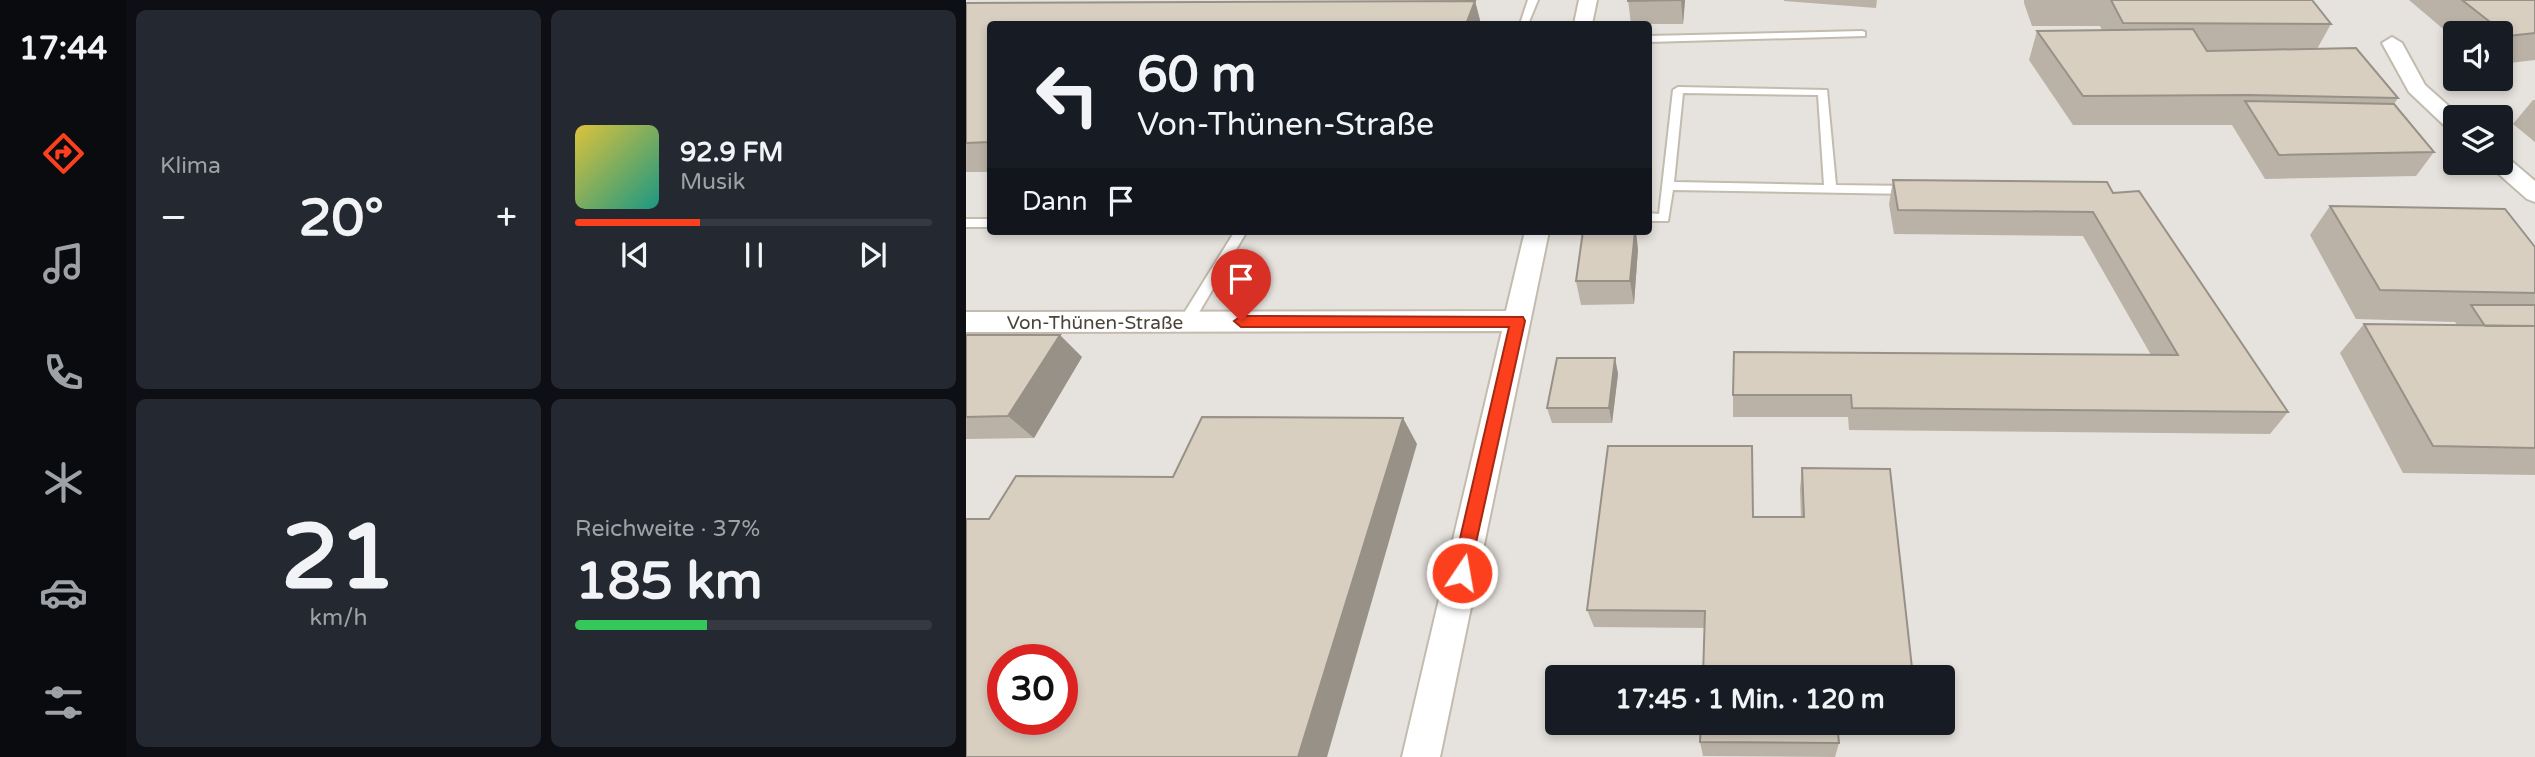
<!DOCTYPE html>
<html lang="de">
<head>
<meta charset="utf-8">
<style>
  body { margin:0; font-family:"Varela Round",sans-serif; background:#242831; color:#f1f3f6; height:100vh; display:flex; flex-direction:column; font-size:26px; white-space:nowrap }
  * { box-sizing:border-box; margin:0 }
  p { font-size:23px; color:#9ea1a6 }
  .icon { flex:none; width:38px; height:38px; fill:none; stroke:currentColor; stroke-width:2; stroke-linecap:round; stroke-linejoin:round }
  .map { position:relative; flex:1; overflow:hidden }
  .sheet { display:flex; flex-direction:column; gap:10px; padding:10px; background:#0d0f14; width:840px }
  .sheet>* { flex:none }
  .top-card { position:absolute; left:21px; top:21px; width:665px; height:214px; border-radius:7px; box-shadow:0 4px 10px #0003; background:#171b24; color:#f1f3f6; overflow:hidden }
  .controls { position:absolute; left:1477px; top:21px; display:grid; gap:14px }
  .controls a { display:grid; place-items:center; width:70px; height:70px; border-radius:7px; background:#171b24; box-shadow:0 4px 10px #0003; font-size:35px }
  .speed { position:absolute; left:21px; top:644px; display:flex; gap:14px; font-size:35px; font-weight:700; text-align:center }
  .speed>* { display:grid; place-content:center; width:91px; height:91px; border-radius:50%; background:#171b24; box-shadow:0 4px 10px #0003; line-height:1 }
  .speed .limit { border:10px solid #d22; background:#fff; color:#111 }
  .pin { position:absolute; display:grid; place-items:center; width:60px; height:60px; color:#fff; margin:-72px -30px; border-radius:50% 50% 50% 0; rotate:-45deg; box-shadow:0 0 7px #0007 }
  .pin .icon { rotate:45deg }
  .me { position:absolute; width:77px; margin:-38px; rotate:12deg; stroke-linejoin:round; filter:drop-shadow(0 0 5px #0008) }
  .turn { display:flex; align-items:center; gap:24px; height:147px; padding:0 35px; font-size:32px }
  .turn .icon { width:91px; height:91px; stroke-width:2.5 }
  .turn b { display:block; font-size:49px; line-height:60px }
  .then { display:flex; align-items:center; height:66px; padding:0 35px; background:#0003; gap:14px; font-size:26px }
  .big { font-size:52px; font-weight:800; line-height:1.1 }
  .sheet .card { flex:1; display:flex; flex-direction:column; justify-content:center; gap:10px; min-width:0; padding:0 24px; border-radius:10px; background:#242831 }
  .sheet .dial { align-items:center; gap:0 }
  .dial b { font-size:91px; line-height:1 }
  .song { display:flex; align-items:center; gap:21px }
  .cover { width:84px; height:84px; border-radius:10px; background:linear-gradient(135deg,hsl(50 70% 55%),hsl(170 70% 35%)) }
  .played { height:7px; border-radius:4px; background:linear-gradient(90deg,#fc3f1d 35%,#363941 35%) }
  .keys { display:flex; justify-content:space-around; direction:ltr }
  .heat { display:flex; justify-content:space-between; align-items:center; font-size:38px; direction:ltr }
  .charge { height:10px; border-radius:5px; background:linear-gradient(90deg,#34c759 37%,#363941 0) }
  .sheet .tiles { flex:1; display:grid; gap:10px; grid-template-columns:repeat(2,1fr) }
  .trip { position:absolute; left:579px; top:665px; width:410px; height:70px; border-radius:7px; background:#171b24; box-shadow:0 4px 10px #0003; font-weight:800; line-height:70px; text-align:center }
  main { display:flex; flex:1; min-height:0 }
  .menu { display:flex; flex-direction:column; width:126px; justify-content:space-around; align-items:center; background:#090b0e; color:#9ea1a6 }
  .menu .icon { width:49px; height:49px }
  .menu .on { color:#fc3f1d }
  .menu b { font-size:32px; color:#f1f3f6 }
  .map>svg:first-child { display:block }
  .industrial { fill:#e6e2dd; fill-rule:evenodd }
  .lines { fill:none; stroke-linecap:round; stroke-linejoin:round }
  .lane-casing { stroke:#c2bbae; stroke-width:4 }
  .street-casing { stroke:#c2bbae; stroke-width:4 }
  .lane { fill:#fff; fill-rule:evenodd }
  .street { fill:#fff; fill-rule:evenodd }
  .wall { fill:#bab2a6 }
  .shaded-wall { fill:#979187 }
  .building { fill:#d8cfc1; stroke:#979187; stroke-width:2; fill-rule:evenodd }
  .route { fill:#fc3f1d; stroke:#a42913; stroke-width:2 }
  .labels { text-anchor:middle; stroke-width:5; stroke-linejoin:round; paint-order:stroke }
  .street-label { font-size:19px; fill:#4b4439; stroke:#fff }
</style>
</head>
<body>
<main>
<nav class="menu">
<b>17:44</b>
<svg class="icon on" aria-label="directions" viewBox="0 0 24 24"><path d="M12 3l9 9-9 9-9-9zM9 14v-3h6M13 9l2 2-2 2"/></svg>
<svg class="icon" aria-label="music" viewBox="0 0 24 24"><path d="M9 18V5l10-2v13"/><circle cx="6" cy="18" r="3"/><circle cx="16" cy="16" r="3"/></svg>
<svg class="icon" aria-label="phone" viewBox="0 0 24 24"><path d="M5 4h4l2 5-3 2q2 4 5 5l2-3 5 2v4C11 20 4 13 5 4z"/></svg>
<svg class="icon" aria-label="climate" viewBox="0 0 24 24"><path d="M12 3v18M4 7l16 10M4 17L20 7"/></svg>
<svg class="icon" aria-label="car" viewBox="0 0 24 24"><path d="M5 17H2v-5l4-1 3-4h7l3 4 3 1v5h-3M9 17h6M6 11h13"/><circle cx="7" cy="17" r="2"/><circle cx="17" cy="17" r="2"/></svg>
<svg class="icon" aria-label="filters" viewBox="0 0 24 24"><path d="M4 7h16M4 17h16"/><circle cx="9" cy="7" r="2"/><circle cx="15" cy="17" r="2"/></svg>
</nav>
<section class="sheet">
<div class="tiles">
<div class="card"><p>Klima</p>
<div class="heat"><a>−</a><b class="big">20°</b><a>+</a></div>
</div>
<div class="card">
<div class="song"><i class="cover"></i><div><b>92.9 FM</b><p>Musik</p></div></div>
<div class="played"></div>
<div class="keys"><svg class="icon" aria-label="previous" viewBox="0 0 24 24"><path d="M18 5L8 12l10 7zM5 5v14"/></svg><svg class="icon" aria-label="pause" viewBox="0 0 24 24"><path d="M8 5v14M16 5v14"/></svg><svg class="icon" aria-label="next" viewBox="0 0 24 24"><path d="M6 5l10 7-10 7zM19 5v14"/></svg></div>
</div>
<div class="card dial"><b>21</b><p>km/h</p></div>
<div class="card"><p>Reichweite · 37%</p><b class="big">185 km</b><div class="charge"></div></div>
</div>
</section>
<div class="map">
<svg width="1569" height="757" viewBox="0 0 1569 757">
  <rect width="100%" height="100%" fill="#f6f3ec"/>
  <!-- industrial -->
  <path class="industrial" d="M0 0H1569V757H0ZM24 24H682V231H24ZM1489 33H1535V79H1489ZM1489 117H1535V163H1489ZM37 660H96V719H37ZM592 677H976V723H592Z"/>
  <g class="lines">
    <defs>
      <path id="lane" d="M562 0H572L562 24H554Z
        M896 31 899 32V36L682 42V36Z
        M712 87 861 90 870 185 943 186 949 190 943 194 707 190 702 221H682V213L693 214 707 90ZM717 93 852 95 858 185 708 182Z
        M0 219H24V227H0Z
        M269 231H281L225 326H215L213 322 215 318Z"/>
      <path id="street" d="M613 0H631L626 24H608Z
        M1426 37 1436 43 1459 85 1495 117H1489V129L1481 128 1443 92 1416 43Z
        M1535 156 1542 158 1569 181V202L1561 199 1526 168 1523 163H1535Z
        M559 231H583L474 757H436L536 331 0 332V312L540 311Z"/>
    </defs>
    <!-- lane casing -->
    <use href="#lane" class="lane-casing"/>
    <!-- street casing -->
    <use href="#street" class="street-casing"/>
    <!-- lane -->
    <use href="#lane" class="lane"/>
    <!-- street -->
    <use href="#street" class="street"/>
  </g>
  <!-- wall -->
  <path class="wall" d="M662 0H719L717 24H665Z
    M818 0H911L910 8 818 1Z
    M1058 0H1346L1365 24 1351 49 1432 98 1428 104 1468 152 1450 176 1299 179 1266 125H1107L1063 60 1071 31 1136 30 1134 26H1066L1058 3Z
    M1443 0H1569V60L1535 64V33H1489V39Z
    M509 1 515 24H24V172H0V3Z
    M1567 100H1569V142L1547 124Z
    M927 180 1147 193 1322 412 1304 434 883 430 882 417H767V395L1185 355 1117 236 928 234 923 204Z
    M1364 206 1569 247V475L1437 473 1374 353 1398 324 1491 325 1489 322 1390 319 1344 235Z
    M672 249 668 304 615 305 610 281Z
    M0 335 116 357 68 438 0 439Z
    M649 358 652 374 646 423H586L581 408Z
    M836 468 924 469 739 628 628 627 621 610 787 517H835L834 489Z
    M735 723H944V724L871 723 873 743 869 757 737 756 734 742Z"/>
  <!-- shaded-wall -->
  <path class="shaded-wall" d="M715 0H719L717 24Z
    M509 1 515 24H500Z
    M669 231H670L672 249 668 304 664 281Z
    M94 335 116 357 68 438 42 416Z
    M649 358 652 374 646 423 643 408Z
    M437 418 451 444 361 757H332Z"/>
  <!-- building -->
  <path class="building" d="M662 0H715L662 1Z
    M1145 0H1346L1365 24 1157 23Z
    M1496 0H1569V33L1542 36Z
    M509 1 500 24H24V142L0 143V3Z
    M1227 29 1241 51 1390 48 1432 98 1282 95 1117 96 1071 31Z
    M1279 101 1428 104 1468 152 1313 155Z
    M927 180 1141 182 1147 193 1173 191 1322 412 886 408 885 395H767L768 352 1212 355 1127 212 932 210Z
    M1364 206 1539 209 1569 247V293L1414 290Z
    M617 231H669L664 281H610Z
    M1505 305H1569V326H1519Z
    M1398 324 1569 326V448L1467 446Z
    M0 335H94L42 416 0 417Z
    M591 358H649L643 408H581Z
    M236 417 437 418 332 757H0V519H23L50 476 207 477ZM37 660H96V719H37Z
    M642 446H786L787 517H838L836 468 924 469 947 677H737L739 611 621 610Z
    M735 723H871L873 743 734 742Z"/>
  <!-- route -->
  <path class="route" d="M275 316 557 317 559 321 502 579 496 581 489 579 486 573 543 327H275L268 321Z"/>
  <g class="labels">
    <!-- street labels -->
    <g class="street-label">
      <text x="129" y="329">Von-Thünen-Straße</text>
    </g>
  </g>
</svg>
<div class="controls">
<a><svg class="icon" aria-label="sound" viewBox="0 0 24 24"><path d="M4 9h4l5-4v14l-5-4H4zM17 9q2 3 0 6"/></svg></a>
<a><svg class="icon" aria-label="layers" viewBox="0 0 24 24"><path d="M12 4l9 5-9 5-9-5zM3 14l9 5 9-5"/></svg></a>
</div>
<div class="speed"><div class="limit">30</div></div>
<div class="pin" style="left:275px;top:321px;background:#d93025"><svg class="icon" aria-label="arrive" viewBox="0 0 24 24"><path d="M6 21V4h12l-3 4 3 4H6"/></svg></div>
<svg class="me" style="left:496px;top:573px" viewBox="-20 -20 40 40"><circle r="17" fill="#fc3f1d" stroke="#fff" stroke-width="3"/><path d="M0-11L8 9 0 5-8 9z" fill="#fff"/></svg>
<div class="trip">17:45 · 1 Min. · 120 m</div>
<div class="top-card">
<div class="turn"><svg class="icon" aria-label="left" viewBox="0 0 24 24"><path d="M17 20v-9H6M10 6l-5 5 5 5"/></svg><div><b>60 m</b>Von-Thünen-Straße</div></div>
<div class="then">Dann<svg class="icon" aria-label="arrive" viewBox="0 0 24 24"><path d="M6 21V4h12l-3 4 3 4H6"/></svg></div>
</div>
</div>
</main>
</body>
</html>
